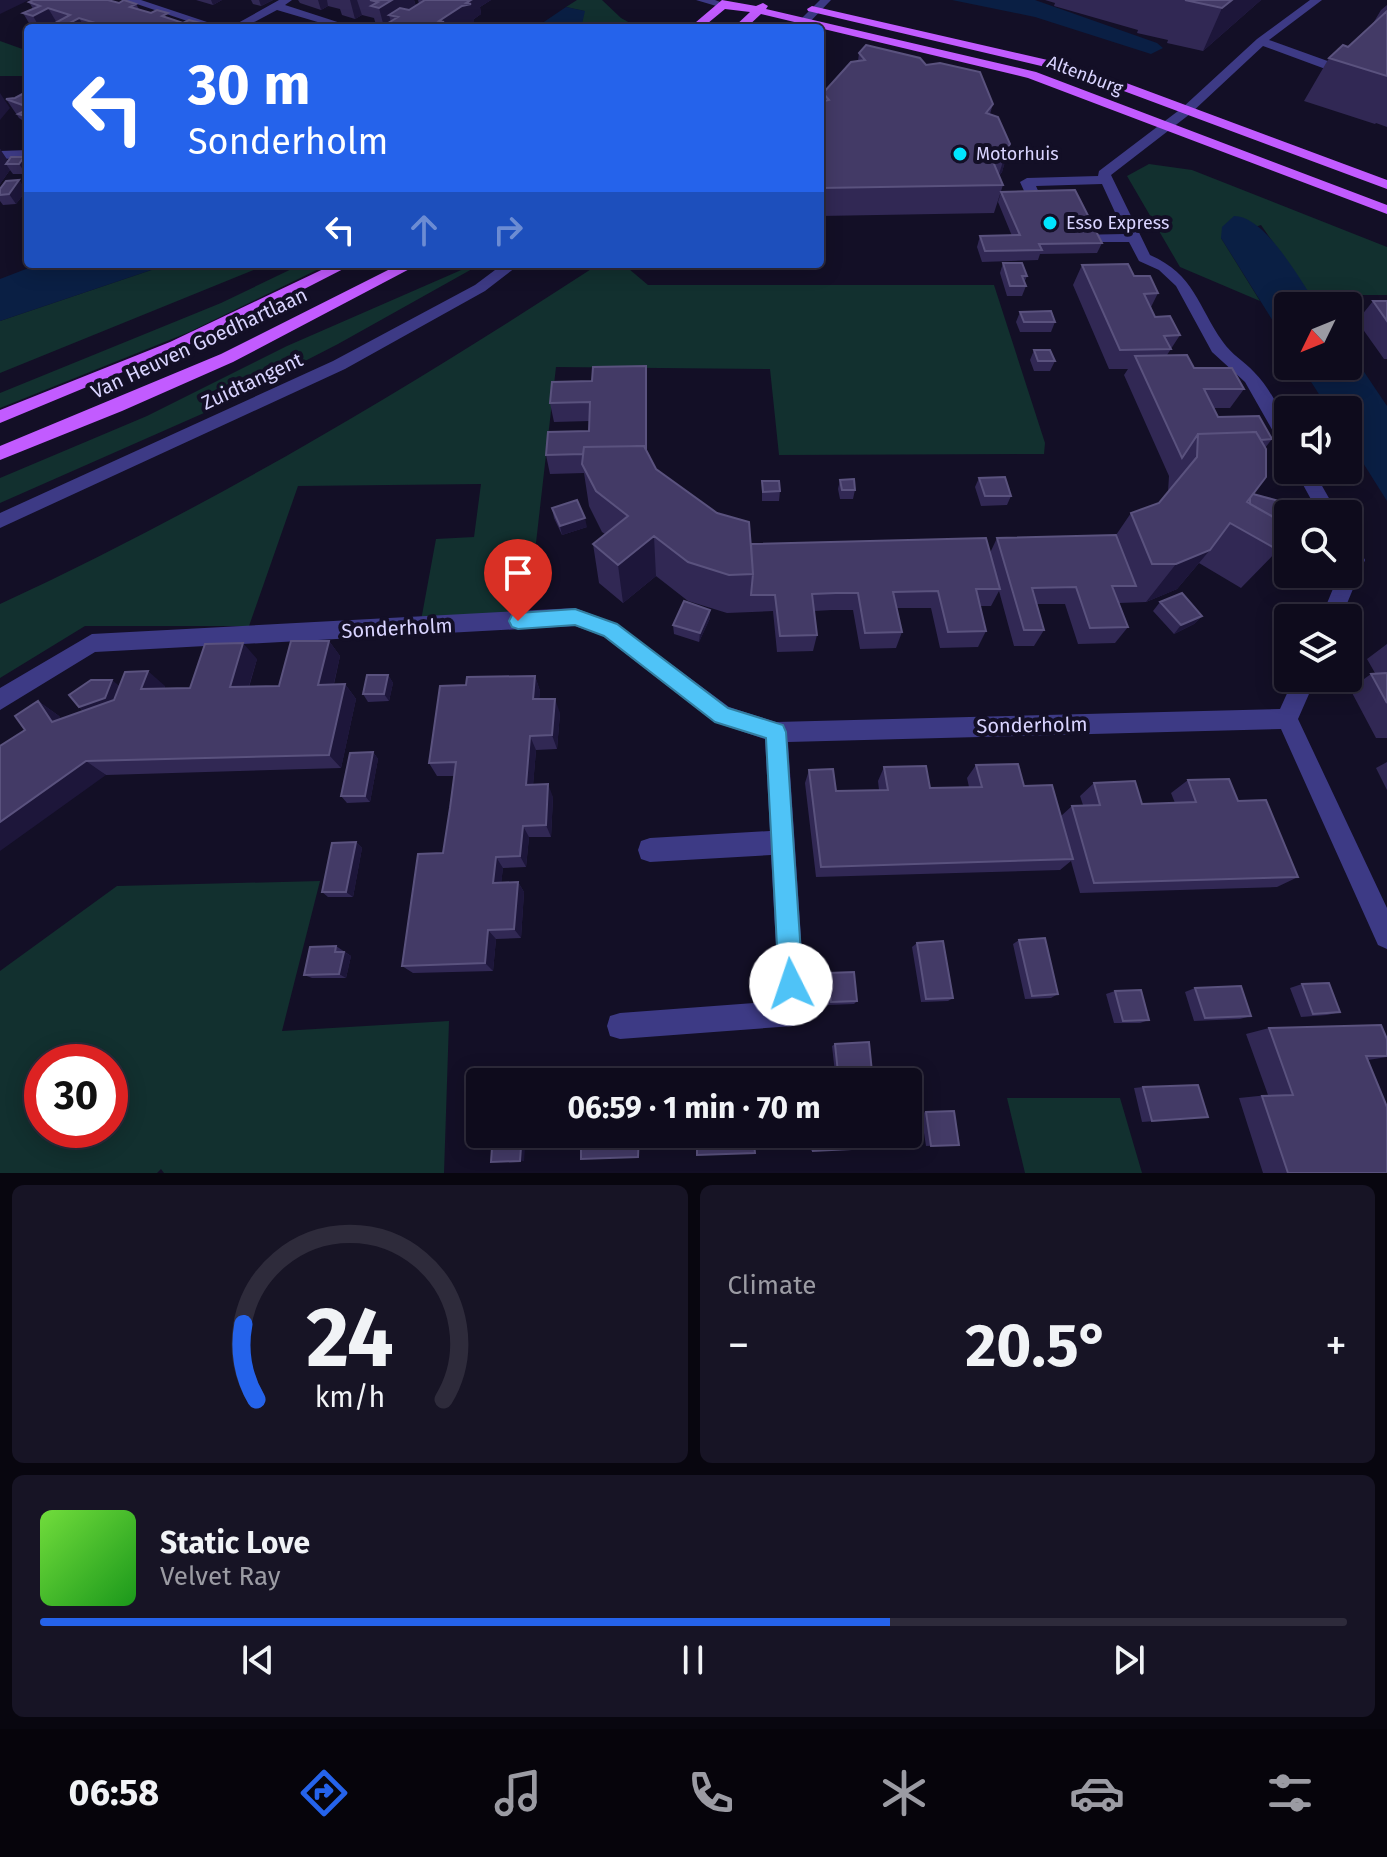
<!DOCTYPE html>
<html lang="en">
<head>
<meta charset="utf-8">
<style>
  body { margin:0; font-family:"Fira Sans",sans-serif; background:#171425; color:#f1f3f6; height:100vh; display:flex; flex-direction:column; font-size:30px; white-space:nowrap }
  * { box-sizing:border-box; margin:0 }
  p { font-size:26px; color:#9b9ba3 }
  .icon { flex:none; width:44px; height:44px; fill:none; stroke:currentColor; stroke-width:2; stroke-linecap:round; stroke-linejoin:round }
  .map { position:relative; height:1173px; overflow:hidden }
  .details { display:flex; flex-direction:column; gap:12px; padding:12px; background:#08060f; flex:1 }
  .details>* { flex:none }
  .hud { position:absolute; left:24px; top:24px; width:800px; height:244px; border-radius:8px; box-shadow:0 4px 20px #0003,0 0 0 2px #2e2b3b; background:#2563eb; color:#fff; overflow:hidden }
  .needle { width:52px; rotate:227deg }
  .tools { position:absolute; left:1274px; top:292px; display:grid; gap:16px }
  .tools a { display:grid; place-items:center; width:88px; height:88px; border-radius:8px; background:#0e0b1c; box-shadow:0 4px 20px #0003,0 0 0 2px #2e2b3b; font-size:40px }
  .speed { position:absolute; left:24px; top:1044px; display:flex; gap:16px; font-size:40px; font-weight:700; text-align:center }
  .speed>* { display:grid; place-content:center; width:104px; height:104px; border-radius:50%; background:#0e0b1c; box-shadow:0 4px 20px #0003,0 0 0 2px #2e2b3b; line-height:1 }
  .speed .limit { border:12px solid #d22; background:#fff; color:#111 }
  .pin { position:absolute; display:grid; place-items:center; width:68px; height:68px; color:#fff; margin:-82px -34px; border-radius:50% 50% 50% 0; rotate:-45deg; box-shadow:0 0 8px #0007 }
  .pin .icon { rotate:45deg }
  .me { position:absolute; width:88px; margin:-44px; rotate:356deg; stroke-linejoin:round; filter:drop-shadow(0 0 6px #0008) }
  .turn { display:flex; align-items:center; gap:28px; height:168px; padding:0 32px; font-size:36px }
  .turn .icon { width:104px; height:104px; stroke-width:2.5 }
  .turn b { display:block; font-size:56px; line-height:68px }
  .lanes { display:flex; align-items:center; height:76px; padding:0 32px; background:#0003; justify-content:center; gap:40px; direction:ltr }
  .lanes .off { opacity:.35 }
  .big { font-size:60px; font-weight:700; line-height:1.1 }
  .details .card { flex:1; display:flex; flex-direction:column; justify-content:center; gap:12px; min-width:0; padding:0 28px; border-radius:12px; background:#171425 }
  .details .dial { align-items:center; gap:0 }
  .dial svg { height:208px; overflow:visible; fill:none; stroke:#2e2b3b; stroke-width:7; stroke-linecap:round; text-anchor:middle }
  .dial text { fill:#f1f3f6; stroke:none }
  .song { display:flex; align-items:center; gap:24px }
  .cover { width:96px; height:96px; border-radius:12px; background:linear-gradient(135deg,hsl(100 70% 55%),hsl(120 70% 35%)) }
  .played { height:8px; border-radius:4px; background:linear-gradient(90deg,#2563eb 65%,#2e2b3b 65%) }
  .keys { display:flex; justify-content:space-around; direction:ltr }
  .heat { display:flex; justify-content:space-between; align-items:center; font-size:44px; direction:ltr }
  .details .tiles { flex:1; display:grid; gap:12px; grid-template-columns:1fr 1fr }
  .card:last-child { grid-column:span 2 }
  .trip { position:absolute; left:466px; top:1068px; width:456px; height:80px; border-radius:8px; background:#0e0b1c; box-shadow:0 4px 20px #0003,0 0 0 2px #2e2b3b; font-weight:700; line-height:80px; text-align:center }
  .tab-bar { display:flex; height:128px; justify-content:space-around; align-items:center; background:#06040b; color:#9b9ba3 }
  .tab-bar .icon { width:56px; height:56px }
  .tab-bar .on { color:#2563eb }
  .tab-bar b { font-size:36px; color:#f1f3f6 }
  .map>svg:first-child { display:block }
  .green { fill:#12302f; fill-rule:evenodd }
  .water { fill:#0a1f44 }
  .lines { fill:none; stroke-linecap:round; stroke-linejoin:round }
  .minor { fill:#3d3a85; fill-rule:evenodd }
  .major { fill:#c25bff; fill-rule:evenodd }
  .wall { fill:#312854 }
  .shaded-wall { fill:#1d163a }
  .building { fill:#433a66; stroke:#5a527e; stroke-width:2 }
  .route { fill:#4fc3f7; stroke:#337fa1; stroke-width:2 }
  .poi-dot { fill:#00e5ff; stroke:#130f26; stroke-width:3 }
  .labels { text-anchor:middle; stroke-width:8; stroke-linejoin:round; paint-order:stroke }
  .far-street-label { font-size:18px; fill:#d9d4ff; stroke:#130f26 }
  .far-poi-label { font-size:18px; fill:#d9d4ff; stroke:#130f26; text-anchor:start }
  .street-label { font-size:20px; fill:#d9d4ff; stroke:#130f26 }
</style>
</head>
<body>
<div class="map">
<svg width="1387" height="1173" viewBox="0 0 1387 1173">
  <rect width="100%" height="100%" fill="#130f26"/>
  <!-- green -->
  <path class="green" d="M577 0H602L621 18 639 28H581L584 11 566 7Z
    M0 41 28 51V76H0Z
    M1149 164 1192 170 1387 247V295H1310L1261 225 1221 238 1260 301 1180 267 1127 176Z
    M169 264H268L0 373V321Z
    M302 264H329L187 333 0 408V393L221 303Z
    M475 264H481L338 344 204 413 0 503V478L147 416 287 346Z
    M599 264H623L648 285H994L1045 443 1044 454 779 455 770 369 556 367 527 622 420 626 436 539 474 537 481 484 298 486 249 626H85L0 678V604C208 508 407 389 599 264Z
    M320 881 282 1031 449 1021 444 1173H164L161 1169 157 1173H0V971L117 886ZM42 1062H110V1130H42Z
    M1007 1098H1120L1142 1173H1025Z"/>
  <!-- water -->
  <path class="water" d="M952 0H1035L1157 43 1163 48 1151 54 1035 17Z
    M566 7 585 11 581 28H535Z
    M1234 216C1266 216 1300 281 1318 306H1288V345L1221 238 1222 227Z
    M39 264H169L0 321V279Z
    M1348 348 1387 406V501L1348 439V410H1329L1301 366H1348Z"/>
  <g class="lines">
    <!-- minor -->
    <path class="minor" d="M125 0H141L225 28H208Z
      M279 0H292L285 5 356 28H338L277 10 243 28H229Z
      M696 0H715L728 5 723 8Z
      M820 0H831L804 28H792Z
      M1310 0H1322L1269 40 1347 68V74H1339L1263 46 1190 114 1111 175 1150 255C1195 275 1197 305 1223 342 1231 354 1245 362 1254 372 1273 391 1288 422 1288 449L1282 447 1245 382 1212 352 1176 286 1159 270 1139 261 1129 242H1067V236L1072 235 1125 234 1102 184 1036 186 1048 213 1041 217 1034 213 1020 182 1027 178 1098 176 1099 171 1182 108 1257 39Z
      M28 150V158L0 159V151Z
      M503 264H520L485 291 345 369 0 528V513L333 361 475 285Z
      M1295 470H1313L1338 514H1319Z
      M1348 539 1355 541 1365 560 1341 618H1321L1339 574H1348Z
      M575 608 617 624 729 707 776 722 1280 709 1294 678H1316L1298 719 1387 908V949L1378 945 1281 729 788 742 806 1013 802 1022 793 1026 620 1039 610 1036 607 1026 610 1016 620 1013 779 1001 771 855 650 862 641 859 638 850 641 841 650 838 770 831 765 739 714 722 603 636 575 626 95 652 0 710V688L92 634Z"/>
    <!-- major -->
    <path class="major" d="M722 0 756 6 763 3 768 6 766 9 1036 72 1387 205V214L1028 78 761 14 746 28H733L750 12 725 9 702 28H689Z
      M812 6 1065 64 1129 84 1387 180V189L1121 90 1058 70 808 11 807 9Z
      M334 264H353L224 330 0 423V410L170 342Z
      M400 264H419L233 362 122 411 0 460V446L221 354Z"/>
  </g>
  <!-- wall -->
  <path class="wall" d="M196 0H222L213 5Z
    M251 0H273L261 6 253 4Z
    M298 0H414L416 6 419 4 418 0H491L480 7 481 14 474 19V23L466 25 461 28H380L383 27 376 25 374 18 362 15 355 19 342 15 340 9 328 6 321 10 300 3Z
    M1045 0H1261L1203 51 1167 43 1168 40 1137 33 1138 30 1054 6 1055 3Z
    M29 2 136 4 139 9 183 23H201L203 28H32L23 13 33 9Z
    M1387 5V127L1376 123 1377 122 1375 124 1304 101 1329 58 1348 47 1372 25 1381 10Z
    M859 53 926 65 993 104 990 114 1010 144 1002 172 999 176 1003 185 994 213 820 216V102H822L823 93 858 61Z
    M28 91V129L22 120 19 118 6 99 15 98Z
    M0 149 8 161 24 157 28 163V171L26 174H13L10 170 0 184Z
    M19 180 26 191 16 204 3 205 0 201V189Z
    M1001 192 1102 243 1097 253 1040 254 1038 260 982 262 977 247 980 236H1012L998 202Z
    M1003 263 1027 276 1024 283 1026 286 1022 296H1007L1000 273Z
    M1082 265 1134 276 1158 293 1151 307 1155 317 1180 335 1167 355 1194 368 1244 389 1230 408H1214L1218 417 1272 439 1265 448 1253 494 1278 518V550L1241 588 1199 563 1177 589 1146 602 1119 603 1128 627 1115 643 1078 644 1065 604H1037L1044 630 1034 646H1014L999 591 991 606H980L986 631 978 647 940 648 931 608H897L902 632 896 648 860 649 853 610H832L814 611 817 635 813 651 777 652 773 611 727 613 688 601 656 576 623 603 599 583 593 544 605 534 602 532 589 506 584 473 550 474 546 455 589 431 590 421 554 422 550 403 592 381 646 366 647 452 656 469 751 544 990 553 997 538 1116 535 1131 513 1159 503 1168 492 1169 476 1124 375 1128 369H1109L1073 285Z
    M1373 301H1387V359H1384L1357 321Z
    M1020 312 1055 322 1051 332H1020L1016 322Z
    M1034 350 1055 361 1050 371H1034L1030 360Z
    M979 478 1011 496 1007 505 981 506 975 487Z
    M840 480 855 490 853 499H840L838 489Z
    M762 481 780 491 779 501H762Z
    M552 508 587 527 562 535 554 518Z
    M1160 602 1202 616 1194 624 1174 634 1153 611Z
    M710 610V618L699 642 674 634 673 625Z
    M329 641 340 656 334 684H345L356 699 341 768 106 775 25 730 38 701 59 716 61 719 83 711 79 707 120 686H165L164 689 190 688 257 659 249 687 279 686Z
    M1387 644V738H1376L1350 689 1371 674 1375 673 1367 659Z
    M388 675 393 683 389 701 368 702 363 694Z
    M535 676 540 691 539 699 560 713 557 749 536 750 533 785 553 797 551 837H529L526 867 503 868 501 883 518 882 524 892 521 938 496 939 493 971 413 973 402 966 443 853 454 776H437L429 763 466 685Z
    M373 752 378 759 370 802 347 803 341 796Z
    M1387 762V790L1376 768Z
    M976 765 1024 786 1061 816 1072 806 1083 805 1080 796 1094 783 1142 804 1175 803 1171 793 1188 780 1238 801 1298 877 1277 887 1080 893 1071 861 1060 870 816 877 805 783 809 770 836 791 879 790 878 781 884 767 930 788 969 787 967 778Z
    M356 842 362 848 353 897H328L322 892Z
    M1019 940 1058 994 1051 998 1025 999 1013 944Z
    M917 943 953 998 948 1001 921 1002 912 947Z
    M336 946 351 956 346 978H312L304 975Z
    M828 973 857 1001 854 1004 828 1005 825 976Z
    M1302 984 1340 1012 1327 1015 1301 1017 1290 988Z
    M1195 988 1251 1016 1240 1019 1194 1021 1185 992Z
    M1115 991 1149 1020 1140 1023H1114L1106 994Z
    M1269 1028 1387 1039V1057L1368 1060 1387 1173H1263L1239 1098 1268 1095 1246 1034Z
    M835 1044 873 1082H836L832 1046Z
    M1143 1087 1208 1117 1142 1122 1134 1088Z
    M926 1112 959 1145 926 1146 921 1113Z
    M809 1134H869L871 1148 811 1151Z"/>
  <!-- shaded-wall -->
  <path class="shaded-wall" d="M0 0H29L0 14Z
    M211 0H222L213 5Z
    M259 0H273L261 6Z
    M318 0H327L328 6 321 10Z
    M350 0H357L362 15 355 19Z
    M392 0H414L416 7 398 18 389 15 391 22 384 27 379 8Z
    M471 0H491L480 7 481 14 474 19V23L466 25 461 28H429Z
    M1232 0H1261L1203 51 1222 8Z
    M48 8 57 23H55L57 28H40L33 16Z
    M79 18 85 28H65L64 26Z
    M0 93 10 108 0 120Z
    M1010 144 1002 172 998 177 1007 149Z
    M0 149 10 164H6L10 170 0 184Z
    M24 157 28 163V171L26 174 19 164Z
    M19 180 26 191 16 204 9 194Z
    M646 366 647 385V488L646 470Z
    M585 518 587 527 562 535 560 526Z
    M654 536 656 576 623 603 618 565Z
    M1210 550 1177 589 1146 602 1176 564Z
    M710 610V618L699 642 700 633Z
    M1202 616 1194 624 1174 634 1181 625Z
    M329 641 340 656 330 700 318 685Z
    M243 643 257 659 244 702 230 687Z
    M148 671 165 686 159 704 141 689Z
    M388 675 393 683 389 701 384 694Z
    M535 676 540 691 538 714 533 699Z
    M112 680 122 688 115 706 89 715 79 707Z
    M345 684 356 699 341 768 329 755Z
    M555 699 560 713 557 749 552 735Z
    M38 701 59 716 73 736 52 722Z
    M530 736 536 750 532 798 526 785Z
    M373 752 378 759 370 802 365 796Z
    M86 761 106 775 0 851V822Z
    M548 784 553 797 551 837 546 825Z
    M523 826 529 837 526 867 520 856Z
    M356 842 362 848 353 897 346 892Z
    M496 857 503 868 500 893 493 883Z
    M518 882 524 892 521 938 514 929Z
    M488 930 496 939 493 971 485 963Z
    M344 952 351 956 346 978 339 974Z
    M522 1134H526L524 1161H520Z"/>
  <!-- building -->
  <path class="building" d="M33 0H108L119 3 124 0 136 4 130 7 151 13 157 10 168 13 162 16 183 23 189 20 201 23 195 26 201 28H96L102 25 79 18 64 26 55 23 70 15 48 8 33 16 23 13 40 6 29 2Z
    M370 0H392L379 8 371 6 378 2Z
    M425 0H471L466 3 471 4 462 6 439 21 444 22 434 24 429 28H380L398 17 389 15 400 8 409 10Z
    M1185 0H1232L1222 8Z
    M1387 11V76L1329 58 1343 45 1348 47Z
    M866 45 920 58 926 65 940 63 980 72 993 104 986 113 998 117 1010 144 1007 149 988 150 1003 185 820 188V102L829 100 823 93 851 62 865 60 859 53Z
    M28 91V107L6 99 15 98Z
    M28 109V117L18 114Z
    M11 157H24L19 164H6Z
    M19 180 9 194 0 195V189L6 181Z
    M1075 190 1102 243 1039 244 1042 250 985 251 980 236 1020 235 1001 192Z
    M1003 263H1022L1027 276H1022L1026 286H1010Z
    M1128 264 1134 276H1150L1158 293 1144 294 1155 317 1170 316 1180 335 1164 336 1171 349 1120 350 1082 265Z
    M1373 301H1387V321Z
    M1051 311 1055 322H1024L1020 312Z
    M1034 350H1050L1055 361H1038Z
    M1187 355 1194 368H1232L1244 389H1204L1218 417 1259 416 1272 439 1261 440 1256 432 1198 434 1182 458 1135 356Z
    M646 366V450L644 446 584 447 583 454 546 455 548 432 589 431 590 402 550 403 552 382 592 381 593 367Z
    M1256 432 1266 449V477L1247 502 1288 525V535L1278 550 1230 523 1210 550 1176 564H1152L1131 513 1159 503 1197 457 1198 434Z
    M644 446 656 469 717 513 749 522 753 574 729 575 688 562 654 536 618 565 593 544 628 516 596 491 582 464 584 447Z
    M1005 477 1011 496H985L979 478Z
    M854 479 855 490H842L840 480Z
    M762 481H779L780 491 763 492Z
    M1253 494 1279 501 1278 518 1273 517 1250 504V498Z
    M577 500 585 518 560 526 552 508Z
    M1116 535 1136 586H1112L1128 627 1090 628 1076 587 1032 588 1044 630H1024L997 538Z
    M986 538 1000 589H976L986 631 948 632 938 591 893 592 902 632 865 633 858 593H836L812 594 817 635 780 636 775 595H751L753 574 751 544Z
    M1182 593 1202 616 1181 625 1160 602Z
    M684 601 710 610 700 633 673 625Z
    M291 641H329L318 685 345 684 329 755 86 761 0 822V746L25 730 15 716 38 701 52 722 114 700 125 672 148 671 141 689 190 688 205 644 243 643 230 687 279 686Z
    M1387 673V703L1371 674Z
    M367 675H388L384 694H363Z
    M535 676 533 699H555L552 735 530 736 526 785 548 784 546 825 523 826 520 856 496 857 493 883 518 882 514 929 488 930 485 963 402 966 418 854 443 853 450 808 456 762 429 763 440 686 466 685 467 677Z
    M91 680H112L105 698 79 707 69 695Z
    M373 752 365 796H341L350 753Z
    M1018 764 1024 786 1052 785 1073 859 821 867 809 770 833 769 836 791 888 790 884 767 926 766 930 788 982 787 976 765Z
    M1229 779 1238 801 1266 800 1298 877 1094 883 1072 806 1100 805 1094 783 1135 781 1142 804 1196 802 1188 780Z
    M356 842 346 892H322L332 843Z
    M1045 938 1058 994 1032 996 1019 940Z
    M943 941 953 998 926 999 917 943Z
    M336 946 335 952H344L339 974 304 975 310 947Z
    M854 972 857 1001 831 1002 828 973Z
    M1329 983 1340 1012 1313 1014 1302 984Z
    M1241 986 1251 1016 1205 1018 1195 988Z
    M1141 990 1149 1020 1123 1021 1115 991Z
    M1381 1025 1387 1039V1056H1366L1387 1107V1173H1288L1262 1096 1293 1095 1269 1028Z
    M869 1042 873 1082H839L835 1044Z
    M1198 1085 1208 1117 1152 1121 1143 1087Z
    M954 1111 959 1145 931 1146 926 1112Z
    M493 1134H522L520 1161 491 1162Z
    M581 1134H639L638 1157 581 1159Z
    M697 1134H753L755 1153 697 1155Z
    M812 1134H869L871 1148 813 1151Z"/>
  <!-- route -->
  <path class="route" d="M575 609 617 624 728 708 783 725 786 732 803 984 800 993 791 996 783 993 779 984 766 738 715 722 604 636 575 625 518 629 512 627 509 621 512 615 518 613Z"/>
  <!-- markers -->
  <g class="poi-dot">
    <circle cx="960" cy="154" r="8"/>
    <circle cx="1050" cy="223" r="8"/>
  </g>
  <g class="labels">
    <!-- far-street labels -->
    <g class="far-street-label">
      <text transform="translate(1085 75) rotate(21)" y="6">Altenburg</text>
    </g>
    <!-- far-poi labels -->
    <g class="far-poi-label">
      <text x="976" y="160">Motorhuis</text>
      <text x="1066" y="229">Esso Express</text>
    </g>
    <!-- street labels -->
    <g class="street-label">
      <text transform="translate(199 343) rotate(-25)" y="7">Van Heuven Goedhartlaan</text>
      <text transform="translate(252 381) rotate(-25)" y="7">Zuidtangent</text>
      <text transform="translate(397 628) rotate(-3)" y="7">Sonderholm</text>
      <text transform="translate(1032 725) rotate(-1)" y="7">Sonderholm</text>
    </g>
  </g>
</svg>
<div class="tools">
<a><svg class="needle" viewBox="-14 -14 28 28"><path d="M0-13l5 13h-10z" fill="#e53935"/><path d="M0 13l5-13h-10z" fill="#9b9ba3"/></svg></a>
<a><svg class="icon" aria-label="sound" viewBox="0 0 24 24"><path d="M4 9h4l5-4v14l-5-4H4zM17 9q2 3 0 6"/></svg></a>
<a><svg class="icon" aria-label="search" viewBox="0 0 24 24"><circle cx="10" cy="10" r="6"/><path d="M15 15l6 6"/></svg></a>
<a><svg class="icon" aria-label="layers" viewBox="0 0 24 24"><path d="M12 4l9 5-9 5-9-5zM3 14l9 5 9-5"/></svg></a>
</div>
<div class="speed"><div class="limit">30</div></div>
<div class="pin" style="left:518px;top:621px;background:#d93025"><svg class="icon" aria-label="arrive" viewBox="0 0 24 24"><path d="M6 21V4h12l-3 4 3 4H6"/></svg></div>
<svg class="me" style="left:791px;top:984px" viewBox="-20 -20 40 40"><circle r="19" fill="#fff"/><path d="M0-13L10 11 0 6-10 11z" fill="#4fc3f7"/></svg>
<div class="trip">06:59 · 1 min · 70 m</div>
<div class="hud">
<div class="turn"><svg class="icon" aria-label="left" viewBox="0 0 24 24"><path d="M17 20v-9H6M10 6l-5 5 5 5"/></svg><div><b>30 m</b>Sonderholm</div></div>
<div class="lanes"><svg class="icon" aria-label="left" viewBox="0 0 24 24"><path d="M17 20v-9H6M10 6l-5 5 5 5"/></svg><svg class="icon off" aria-label="ahead" viewBox="0 0 24 24"><path d="M12 20V5M6 11l6-6 6 6"/></svg><svg class="icon off" aria-label="right" viewBox="0 0 24 24"><path d="M7 20v-9h11M14 6l5 5-5 5"/></svg></div>
</div>
</div>
<section class="details">
<div class="tiles">
<div class="card dial"><svg viewBox="0 0 100 80">
<path d="M14 69A42 42 0 1 1 86 69"/>
<path d="M14 69A42 42 0 0 1 9 40" stroke="#2563eb"/>
<text x="50" y="56" font-size="32" font-weight="700">24</text>
<text x="50" y="72" font-size="11">km/h</text>
</svg></div>
<div class="card"><p>Climate</p>
<div class="heat"><a>−</a><b class="big">20.5°</b><a>+</a></div>
</div>
<div class="card">
<div class="song"><i class="cover"></i><div><b>Static Love</b><p>Velvet Ray</p></div></div>
<div class="played"></div>
<div class="keys"><svg class="icon" aria-label="previous" viewBox="0 0 24 24"><path d="M18 5L8 12l10 7zM5 5v14"/></svg><svg class="icon" aria-label="pause" viewBox="0 0 24 24"><path d="M8 5v14M16 5v14"/></svg><svg class="icon" aria-label="next" viewBox="0 0 24 24"><path d="M6 5l10 7-10 7zM19 5v14"/></svg></div>
</div>
</div>
</section>
<nav class="tab-bar">
<b>06:58</b>
<svg class="icon on" aria-label="directions" viewBox="0 0 24 24"><path d="M12 3l9 9-9 9-9-9zM9 14v-3h6M13 9l2 2-2 2"/></svg>
<svg class="icon" aria-label="music" viewBox="0 0 24 24"><path d="M9 18V5l10-2v13"/><circle cx="6" cy="18" r="3"/><circle cx="16" cy="16" r="3"/></svg>
<svg class="icon" aria-label="phone" viewBox="0 0 24 24"><path d="M5 4h4l2 5-3 2q2 4 5 5l2-3 5 2v4C11 20 4 13 5 4z"/></svg>
<svg class="icon" aria-label="climate" viewBox="0 0 24 24"><path d="M12 3v18M4 7l16 10M4 17L20 7"/></svg>
<svg class="icon" aria-label="car" viewBox="0 0 24 24"><path d="M5 17H2v-5l4-1 3-4h7l3 4 3 1v5h-3M9 17h6M6 11h13"/><circle cx="7" cy="17" r="2"/><circle cx="17" cy="17" r="2"/></svg>
<svg class="icon" aria-label="filters" viewBox="0 0 24 24"><path d="M4 7h16M4 17h16"/><circle cx="9" cy="7" r="2"/><circle cx="15" cy="17" r="2"/></svg>
</nav>
</body>
</html>
